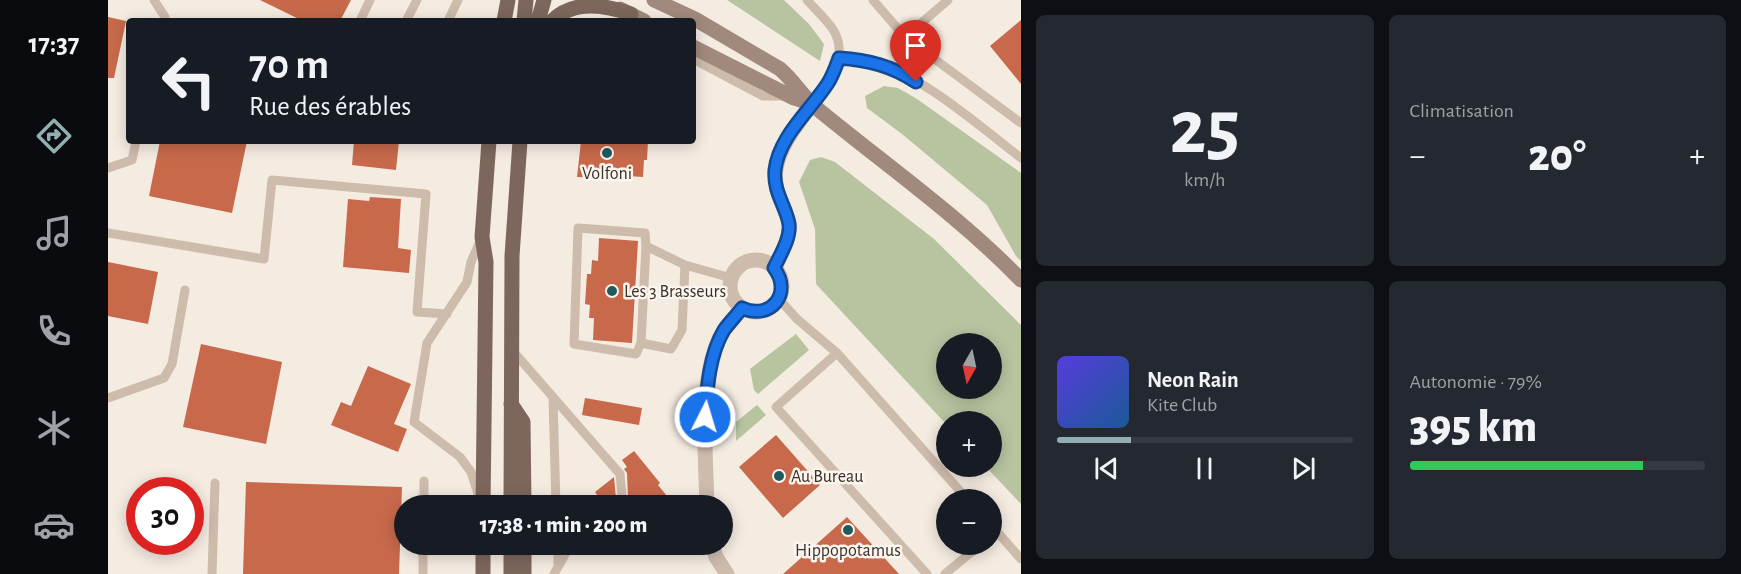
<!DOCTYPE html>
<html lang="fr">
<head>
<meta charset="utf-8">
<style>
  body { margin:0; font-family:"Alegreya Sans",sans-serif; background:#242831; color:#f1f3f6; height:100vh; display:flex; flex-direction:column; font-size:22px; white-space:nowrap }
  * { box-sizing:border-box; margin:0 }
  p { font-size:20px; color:#9ea1a6 }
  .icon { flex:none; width:33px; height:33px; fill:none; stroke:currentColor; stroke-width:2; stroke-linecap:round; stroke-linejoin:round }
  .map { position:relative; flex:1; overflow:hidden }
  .sheet { display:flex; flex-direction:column; gap:15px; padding:15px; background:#0d0f14; width:720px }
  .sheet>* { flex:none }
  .banner { position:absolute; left:18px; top:18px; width:570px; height:126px; border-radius:6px; box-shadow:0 3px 15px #0003; background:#171b24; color:#f1f3f6; overflow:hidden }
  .needle { width:39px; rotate:189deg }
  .controls { position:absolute; left:828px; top:333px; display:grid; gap:12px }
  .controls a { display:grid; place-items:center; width:66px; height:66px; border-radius:50%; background:#171b24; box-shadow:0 3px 15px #0003; font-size:30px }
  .speed { position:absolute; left:18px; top:477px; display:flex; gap:12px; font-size:30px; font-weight:700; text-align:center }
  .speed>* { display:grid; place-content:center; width:78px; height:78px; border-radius:50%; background:#171b24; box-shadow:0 3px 15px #0003; line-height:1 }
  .speed .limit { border:9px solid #d22; background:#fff; color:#111 }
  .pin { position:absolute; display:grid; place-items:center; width:51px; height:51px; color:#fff; margin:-62px -26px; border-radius:50% 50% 50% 0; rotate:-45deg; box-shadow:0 0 6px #0007 }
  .pin .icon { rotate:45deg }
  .me { position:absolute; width:66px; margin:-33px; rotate:5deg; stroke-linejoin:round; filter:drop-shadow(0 0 4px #0008) }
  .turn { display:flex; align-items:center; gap:21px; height:126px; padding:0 24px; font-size:27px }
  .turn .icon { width:78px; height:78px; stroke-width:2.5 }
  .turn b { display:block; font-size:42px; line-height:51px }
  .big { font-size:45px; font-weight:800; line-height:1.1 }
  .sheet .widget { flex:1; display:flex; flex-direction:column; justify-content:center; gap:9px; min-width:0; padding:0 21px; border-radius:9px; background:#242831 }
  .sheet .dial { align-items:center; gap:0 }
  .dial b { font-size:78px; line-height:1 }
  .song { display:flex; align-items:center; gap:18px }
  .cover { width:72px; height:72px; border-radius:9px; background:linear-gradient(135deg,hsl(250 70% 55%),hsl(210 70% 35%)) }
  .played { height:6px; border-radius:3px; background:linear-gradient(90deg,#92aeb2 25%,#363941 25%) }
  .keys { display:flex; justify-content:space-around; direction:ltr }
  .heat { display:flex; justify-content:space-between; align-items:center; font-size:33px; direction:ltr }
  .charge { height:9px; border-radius:4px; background:linear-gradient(90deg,#34c759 79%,#363941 0) }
  .sheet .tiles { flex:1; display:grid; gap:15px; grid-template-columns:repeat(2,1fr) }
  .trip { position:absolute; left:286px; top:495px; width:339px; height:60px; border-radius:30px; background:#171b24; box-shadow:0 3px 15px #0003; font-weight:800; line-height:60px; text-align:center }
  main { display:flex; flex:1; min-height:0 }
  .dock { display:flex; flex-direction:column; width:108px; justify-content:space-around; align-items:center; background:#090b0e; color:#9ea1a6 }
  .dock .icon { width:42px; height:42px }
  .dock .active { color:#92aeb2 }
  .dock b { font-size:27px; color:#f1f3f6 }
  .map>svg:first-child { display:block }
  .green { fill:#b8c4a0; fill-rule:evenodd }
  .building { fill:#c8694b }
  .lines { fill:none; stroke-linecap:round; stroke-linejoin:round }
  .service { stroke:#cdbbac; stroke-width:9 }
  .minor { stroke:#cdbbac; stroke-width:15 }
  .secondary { stroke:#a18a7d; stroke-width:15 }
  .primary { stroke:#7d675c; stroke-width:15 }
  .route-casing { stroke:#114b97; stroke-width:15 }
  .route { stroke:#1a73e8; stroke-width:10 }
  .poi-dot { fill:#1f5a5e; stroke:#fbf5ee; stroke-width:2 }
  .labels { text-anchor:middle; stroke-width:5; stroke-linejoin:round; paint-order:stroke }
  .poi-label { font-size:18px; fill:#3b302b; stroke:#fbf5ee }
</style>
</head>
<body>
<main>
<nav class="dock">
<b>17:37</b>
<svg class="icon active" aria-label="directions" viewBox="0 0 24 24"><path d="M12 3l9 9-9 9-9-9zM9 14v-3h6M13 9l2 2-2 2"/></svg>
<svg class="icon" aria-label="music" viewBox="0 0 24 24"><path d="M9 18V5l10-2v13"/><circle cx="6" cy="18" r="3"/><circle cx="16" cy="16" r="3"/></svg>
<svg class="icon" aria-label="phone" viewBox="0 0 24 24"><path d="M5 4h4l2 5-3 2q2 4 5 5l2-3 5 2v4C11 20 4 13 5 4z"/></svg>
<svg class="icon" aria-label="climate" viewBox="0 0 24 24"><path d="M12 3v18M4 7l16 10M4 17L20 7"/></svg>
<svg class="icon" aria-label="car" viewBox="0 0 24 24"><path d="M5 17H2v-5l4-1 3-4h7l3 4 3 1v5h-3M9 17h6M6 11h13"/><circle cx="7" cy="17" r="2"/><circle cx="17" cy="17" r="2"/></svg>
</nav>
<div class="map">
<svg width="913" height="574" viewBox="0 0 913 574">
  <rect width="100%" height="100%" fill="#f4ebe1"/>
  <!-- green -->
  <path class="green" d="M619 0H676L701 24 716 44 712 61Z
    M776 86 790 88 809 99 913 173V261L908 256 879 205 794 134 759 108 757 96Z
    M713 157 727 162 826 239 913 325V504L878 467 884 466V422H838V424L708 284 707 229 691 182 702 160ZM838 344H884V388H838Z
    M688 334 701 350 650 394 646 390 642 369Z
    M649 405 658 415 628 441V422Z"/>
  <!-- building -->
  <path class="building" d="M152 0H243L232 21H195Z
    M0 17 18 21 6 78H0Z
    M913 20V84L882 46Z
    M52 141H139L124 213 41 196Z
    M246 141H291L288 170 244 165Z
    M473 141H540L539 160H536L535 177 519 176 518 179 469 177Z
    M262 197 293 199 290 248 303 250 301 273 235 267 240 199 261 201Z
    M491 238 530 241 524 343 485 340 486 318H481L482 305 477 304 479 274H483L484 260 490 261Z
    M0 262 50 272 40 324 0 316Z
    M93 344 174 362 158 444 75 427Z
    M260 366 303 384 286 424 299 429 290 452 223 425 233 402 243 406Z
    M477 398 534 408 531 425 474 415Z
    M668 435 712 485 675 518 631 467Z
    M526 451 552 483 550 485 559 496 548 506H497L487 492 506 477 508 499 514 503 520 499 519 473 516 469 519 467 514 460Z
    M138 482 294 487 291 574H135Z
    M739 517 791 574H675Z"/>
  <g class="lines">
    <!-- service -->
    <path class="service" d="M46 0 57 17 56 21
      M699 0C707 9 717 18 724 28 743 55 720 83 704 104
      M765 0 797 37 913 123
      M252 21 262 0
      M298 21 309 0
      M340 21 350 0
      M797 37 840 0
      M731 58C745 59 759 60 773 64 819 80 874 128 913 158
      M585 59 655 96H675
      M0 168 24 160 28 141
      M0 233 156 259 164 180 318 194 309 312 339 314
      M577 265 538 246 537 233 470 228 466 344 528 354 533 343 563 349 574 330 577 265 623 278
      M671 299 689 319 729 353 860 500
      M533 343 538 246
      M404 350 512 474 514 496
      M729 353 668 407 819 574
      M0 398 56 378 64 364 77 290
      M445 398 448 506
      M371 497 363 472 352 457 306 422 319 343 359 282 363 262 373 239
      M316 506V481
      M884 526 913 559
      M450 544V566
      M104 574 107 483
      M315 574V544
      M446 574 463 544
      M837 574 873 544"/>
    <!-- minor -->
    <path class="minor" d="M622 286a26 26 0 1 1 52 0a26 26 0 1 1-52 0Z
      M667 268C672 255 683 238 681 223 677 205 664 191 668 169 672 144 690 124 704 104
      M599 506C598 456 589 373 616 330 621 323 628 316 634 308
      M604 544 608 557 619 574"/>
    <!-- secondary -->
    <path class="secondary" d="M546 0 587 19 672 69C685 80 694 95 706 106 776 164 850 215 913 280
      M512 9 536 21
      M585 47 686 98 704 104"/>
    <!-- primary -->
    <path class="primary" d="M396 21 400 0
      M416 21 418 0
      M430 21 436 0
      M444 21C465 0 495 4 523 14
      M403 404 415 422 416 506
      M375 506 378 262 374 237 381 141
      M403 506 404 256 412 141
      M375 544V574
      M416 544V574
      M403 574V544"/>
  </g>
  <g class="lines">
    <defs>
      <path id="route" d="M597 417C599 389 601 355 616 330 621 323 628 316 634 308 663 321 685 293 666 268 672 255 683 238 681 224 678 206 665 192 667 170 671 136 702 111 720 83 725 75 728 66 731 58 760 60 784 66 808 82"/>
    </defs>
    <!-- route casing -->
    <use href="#route" class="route-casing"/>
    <!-- route -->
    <use href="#route" class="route"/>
  </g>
  <!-- markers -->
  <g class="poi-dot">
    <circle cx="499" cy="153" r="6"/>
    <circle cx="504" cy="291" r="6"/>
    <circle cx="671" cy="476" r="6"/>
    <circle cx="740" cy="530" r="6"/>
  </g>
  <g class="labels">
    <!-- poi labels -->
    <g class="poi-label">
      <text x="499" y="179">Volfoni</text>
      <text x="516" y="297" text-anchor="start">Les 3 Brasseurs</text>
      <text x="683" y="482" text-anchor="start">Au Bureau</text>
      <text x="740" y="556">Hippopotamus</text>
    </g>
  </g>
</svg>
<div class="controls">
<a><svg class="needle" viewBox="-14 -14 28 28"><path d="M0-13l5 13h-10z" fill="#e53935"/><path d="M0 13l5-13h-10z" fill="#9ea1a6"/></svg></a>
<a>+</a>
<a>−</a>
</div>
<div class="speed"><div class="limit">30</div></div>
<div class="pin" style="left:808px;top:82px;background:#d93025"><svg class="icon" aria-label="arrive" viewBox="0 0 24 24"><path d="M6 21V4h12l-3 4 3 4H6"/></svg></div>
<svg class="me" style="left:597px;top:417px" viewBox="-20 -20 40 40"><circle r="17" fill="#1a73e8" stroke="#fff" stroke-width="3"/><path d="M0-11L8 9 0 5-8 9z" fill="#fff"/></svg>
<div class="trip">17:38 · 1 min · 200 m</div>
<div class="banner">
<div class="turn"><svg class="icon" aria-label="left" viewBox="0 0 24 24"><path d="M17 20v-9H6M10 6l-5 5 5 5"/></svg><div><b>70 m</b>Rue des érables</div></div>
</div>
</div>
<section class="sheet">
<div class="tiles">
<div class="widget dial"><b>25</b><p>km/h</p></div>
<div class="widget"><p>Climatisation</p>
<div class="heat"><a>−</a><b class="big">20°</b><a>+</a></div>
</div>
<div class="widget">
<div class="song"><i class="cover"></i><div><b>Neon Rain</b><p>Kite Club</p></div></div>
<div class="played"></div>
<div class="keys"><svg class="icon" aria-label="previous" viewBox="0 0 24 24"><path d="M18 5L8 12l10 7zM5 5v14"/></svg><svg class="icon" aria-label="pause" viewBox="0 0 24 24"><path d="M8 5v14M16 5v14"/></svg><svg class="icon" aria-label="next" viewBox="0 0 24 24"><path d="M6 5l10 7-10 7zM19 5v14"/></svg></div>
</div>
<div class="widget"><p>Autonomie · 79%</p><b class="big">395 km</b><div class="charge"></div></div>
</div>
</section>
</main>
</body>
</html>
